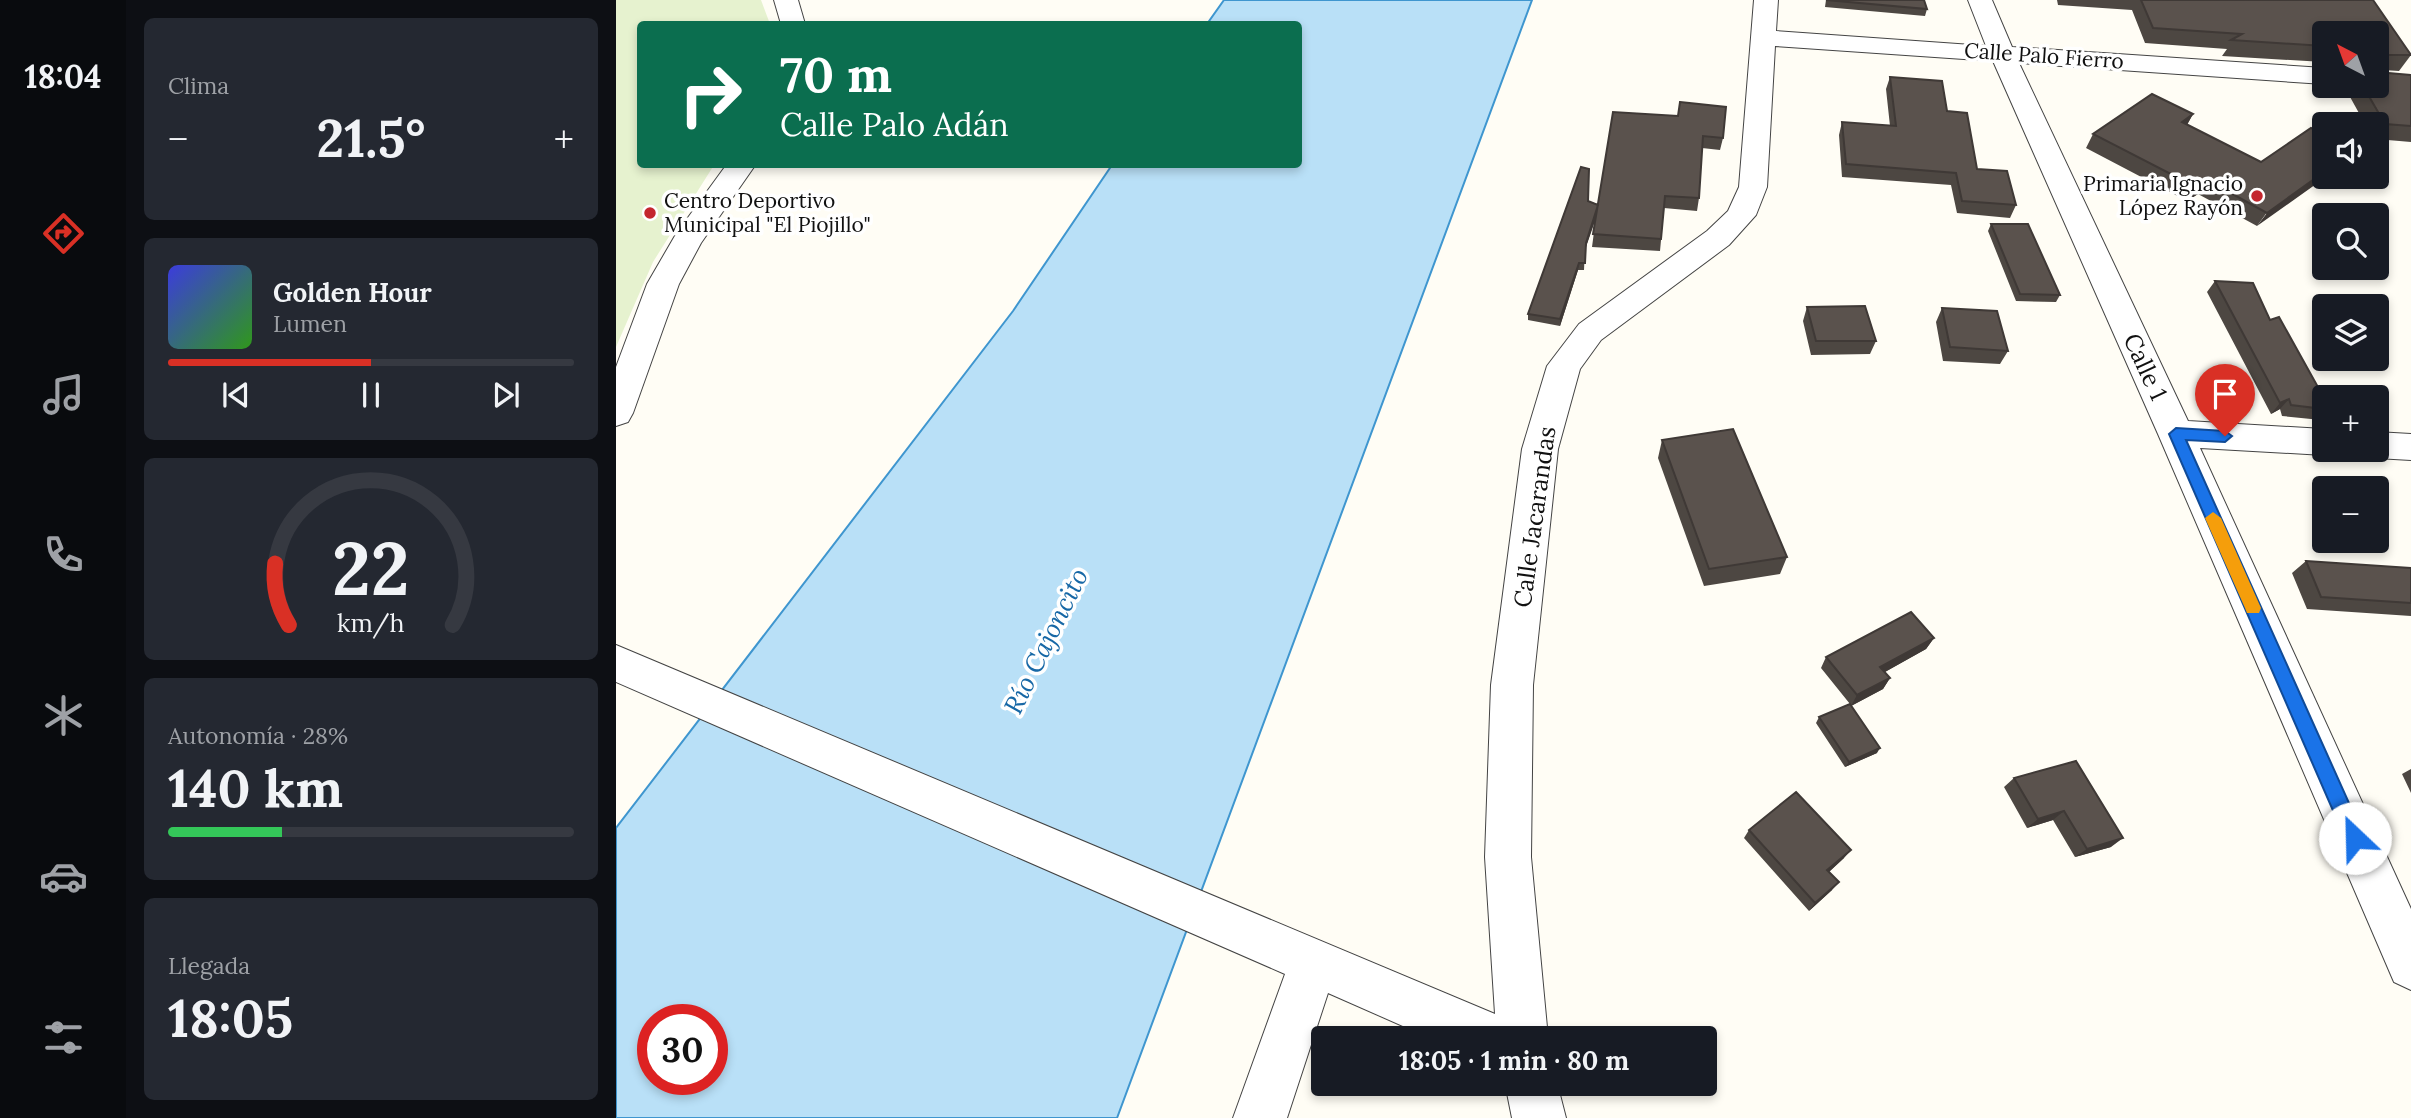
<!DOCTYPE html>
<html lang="es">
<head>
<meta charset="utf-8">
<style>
  body { margin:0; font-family:Lora,serif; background:#242831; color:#f1f3f6; height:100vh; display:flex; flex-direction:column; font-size:26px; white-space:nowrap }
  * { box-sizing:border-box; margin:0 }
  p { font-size:23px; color:#9ea1a6 }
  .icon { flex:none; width:38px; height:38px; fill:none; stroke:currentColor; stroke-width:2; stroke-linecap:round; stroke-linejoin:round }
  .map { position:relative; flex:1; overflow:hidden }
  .details { display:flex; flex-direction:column; gap:18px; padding:18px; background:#0d0f14; width:490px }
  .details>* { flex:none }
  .banner { position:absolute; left:21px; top:21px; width:665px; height:147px; border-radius:7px; box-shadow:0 4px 10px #0003; background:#0b6e4f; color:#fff; overflow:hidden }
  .needle { width:46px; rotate:319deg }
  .controls { position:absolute; left:1696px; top:21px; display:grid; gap:14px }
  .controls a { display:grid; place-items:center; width:77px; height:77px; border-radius:7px; background:#171b24; box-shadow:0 4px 10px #0003; font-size:35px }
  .speed { position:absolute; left:21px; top:1004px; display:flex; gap:14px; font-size:35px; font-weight:700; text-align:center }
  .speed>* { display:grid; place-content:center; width:91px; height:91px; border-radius:50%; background:#171b24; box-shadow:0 4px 10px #0003; line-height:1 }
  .speed .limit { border:10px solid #d22; background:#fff; color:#111 }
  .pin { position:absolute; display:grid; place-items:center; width:60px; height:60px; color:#fff; margin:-72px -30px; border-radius:50% 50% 50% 0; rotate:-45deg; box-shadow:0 0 7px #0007 }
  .pin .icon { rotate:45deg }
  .me { position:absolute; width:77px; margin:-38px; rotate:336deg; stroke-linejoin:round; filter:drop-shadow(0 0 5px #0008) }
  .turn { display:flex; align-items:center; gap:24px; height:147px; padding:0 28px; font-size:32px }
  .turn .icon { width:91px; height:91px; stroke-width:2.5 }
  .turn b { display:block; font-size:49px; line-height:60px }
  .big { font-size:52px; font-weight:700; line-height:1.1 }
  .details .widget { flex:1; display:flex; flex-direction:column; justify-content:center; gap:10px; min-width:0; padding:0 24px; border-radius:10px; background:#242831 }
  .details .dial { align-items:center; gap:0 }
  .dial svg { height:182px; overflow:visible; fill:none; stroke:#363941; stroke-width:7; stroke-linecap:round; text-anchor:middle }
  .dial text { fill:#f1f3f6; stroke:none }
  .song { display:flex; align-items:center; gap:21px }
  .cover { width:84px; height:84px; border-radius:10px; background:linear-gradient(135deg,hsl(240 70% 55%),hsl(110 70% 35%)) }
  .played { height:7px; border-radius:4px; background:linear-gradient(90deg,#d93025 50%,#363941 50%) }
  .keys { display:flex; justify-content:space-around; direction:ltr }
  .heat { display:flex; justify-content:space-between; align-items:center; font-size:38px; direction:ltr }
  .charge { height:10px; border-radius:5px; background:linear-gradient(90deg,#34c759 28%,#363941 0) }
  .trip { position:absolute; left:695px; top:1026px; width:406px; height:70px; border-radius:7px; background:#171b24; box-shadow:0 4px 10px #0003; font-weight:700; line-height:70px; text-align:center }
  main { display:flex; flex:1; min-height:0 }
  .tabs { display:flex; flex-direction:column; width:126px; justify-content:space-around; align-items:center; background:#090b0e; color:#9ea1a6 }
  .tabs .icon { width:49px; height:49px }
  .tabs .on { color:#d93025 }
  .tabs b { font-size:32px; color:#f1f3f6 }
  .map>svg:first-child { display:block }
  .pitch { fill:#e6f2cf }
  .water { fill:#b9e0f7; stroke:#3f96cf; stroke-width:2; fill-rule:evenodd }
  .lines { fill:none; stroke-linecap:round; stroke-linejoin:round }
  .minor-casing { stroke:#444; stroke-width:2 }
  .minor { fill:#fff; fill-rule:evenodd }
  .wall { fill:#4d4742 }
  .shaded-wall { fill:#3f3936 }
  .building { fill:#5a524d; stroke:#3f3936; stroke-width:2 }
  .route { fill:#1a73e8; stroke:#114b97; stroke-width:2 }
  .slow { fill:#f59e0b }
  .poi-dot { fill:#c4262e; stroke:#fff; stroke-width:2.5 }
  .labels { text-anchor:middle; stroke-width:7; stroke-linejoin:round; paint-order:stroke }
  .far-street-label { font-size:21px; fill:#111; stroke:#fff }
  .far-poi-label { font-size:21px; fill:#111; stroke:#fff; text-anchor:end }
  .street-label { font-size:24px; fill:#111; stroke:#fff }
  .water-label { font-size:26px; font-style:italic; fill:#1768a6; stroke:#fff }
</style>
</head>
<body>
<main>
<nav class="tabs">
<b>18:04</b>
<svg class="icon on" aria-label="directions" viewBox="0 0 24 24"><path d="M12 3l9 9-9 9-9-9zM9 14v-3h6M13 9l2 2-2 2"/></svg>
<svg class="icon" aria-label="music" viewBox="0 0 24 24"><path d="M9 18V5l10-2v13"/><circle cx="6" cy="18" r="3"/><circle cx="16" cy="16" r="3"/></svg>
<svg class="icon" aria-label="phone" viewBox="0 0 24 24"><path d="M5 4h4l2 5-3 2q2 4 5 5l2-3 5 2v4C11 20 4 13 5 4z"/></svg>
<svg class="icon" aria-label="climate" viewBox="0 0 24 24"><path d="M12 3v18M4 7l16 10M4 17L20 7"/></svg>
<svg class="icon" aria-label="car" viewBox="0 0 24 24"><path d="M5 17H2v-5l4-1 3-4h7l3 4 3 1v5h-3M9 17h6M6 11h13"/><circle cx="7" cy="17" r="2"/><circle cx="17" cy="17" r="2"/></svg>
<svg class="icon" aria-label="filters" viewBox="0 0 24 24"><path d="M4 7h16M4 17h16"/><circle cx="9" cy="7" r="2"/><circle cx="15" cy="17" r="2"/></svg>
</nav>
<section class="details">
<div class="widget"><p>Clima</p>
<div class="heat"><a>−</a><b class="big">21.5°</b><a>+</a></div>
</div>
<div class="widget">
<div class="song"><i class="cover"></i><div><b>Golden Hour</b><p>Lumen</p></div></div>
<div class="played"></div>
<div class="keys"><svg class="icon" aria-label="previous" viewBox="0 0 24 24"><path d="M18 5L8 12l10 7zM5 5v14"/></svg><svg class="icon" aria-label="pause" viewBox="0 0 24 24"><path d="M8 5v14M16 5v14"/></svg><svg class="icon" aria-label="next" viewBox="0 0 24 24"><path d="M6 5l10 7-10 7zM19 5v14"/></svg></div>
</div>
<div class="widget dial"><svg viewBox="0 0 100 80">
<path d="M14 69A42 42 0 1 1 86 69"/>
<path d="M14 69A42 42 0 0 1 8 42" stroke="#d93025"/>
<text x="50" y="56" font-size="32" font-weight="700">22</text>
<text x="50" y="72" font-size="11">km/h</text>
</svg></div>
<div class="widget"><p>Autonomía · 28%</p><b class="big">140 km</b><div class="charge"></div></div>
<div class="widget"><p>Llegada</p><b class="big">18:05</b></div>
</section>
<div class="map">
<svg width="1795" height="1118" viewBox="0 0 1795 1118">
  <rect width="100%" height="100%" fill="#fffdf5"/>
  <!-- pitch -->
  <path class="pitch" d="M0 0H145L154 24H24V164L98 165 37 262 0 347Z"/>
  <!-- water -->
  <path class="water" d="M608 0H916L501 1118H0V828L397 311 496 165 682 164V24H591ZM37 1020H96V1080H37Z"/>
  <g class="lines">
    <defs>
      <path id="minor" d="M158 0H182L189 24H165Z
        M1138 0H1162L1160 31 1370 46 1352 0H1376L1396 47 1708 68V84L1403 63 1572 421 1708 429V450H1721L1708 455 1584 448 1795 909V990L1778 982 1542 434 1377 61 1159 46 1151 187 1140 215 1113 245 985 340 964 369 942 449 917 685 915 857 932 1038H814L712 993 671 1118H617L669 974 0 682V645L879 1014 869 857 875 685 906 449 931 366 963 324 1091 231 1112 211 1123 187Z
        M111 164H140L85 243 63 284 17 413 12 422 0 426V367L31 284 60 234Z
        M1760 432 1795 434V460L1760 458 1747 454 1745 450H1760Z
        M889 1083H941L950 1118H896Z"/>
    </defs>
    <!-- minor casing -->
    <use href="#minor" class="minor-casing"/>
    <!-- minor -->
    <use href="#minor" class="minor"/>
  </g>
  <!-- wall -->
  <path class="wall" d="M1210 0 1311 9 1309 16 1209 7Z
    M1441 0H1757L1795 55 1783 71 1767 70 1765 73 1795 75V142L1760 139V124H1749L1728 86H1760V33H1708V62L1606 56 1611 49 1529 43 1516 10 1442 5Z
    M1274 77 1361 169 1400 205 1394 218 1341 213 1335 185 1226 177 1223 135 1226 122 1274 126 1270 89Z
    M997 112 1107 138 1104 150 1086 148 1083 198 1081 211 1048 208 1044 251 976 247 980 217 969 249 968 270H962L944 326 912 320V314L972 201 982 204Z
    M1577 114 1571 125 1645 162 1708 134 1641 226 1582 194 1571 201 1470 148 1477 134Z
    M1375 224 1444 295 1440 302 1400 301 1372 231Z
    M1599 281 1654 320 1708 398V417L1705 420 1666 416 1664 409 1655 414 1591 292Z
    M1191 307 1260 341 1254 354 1195 355 1187 321Z
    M1326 308 1392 351 1384 364 1327 361 1320 322Z
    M1046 440 1171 557 1164 574 1088 586 1042 458Z
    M1690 561 1795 568V616L1691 609 1676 573Z
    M1318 638 1310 649 1269 672 1274 678 1267 689 1235 706 1261 753 1229 767 1200 723 1203 717 1234 704 1205 668 1210 657Z
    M1460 761 1495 847 1459 857 1437 820 1411 828 1388 787 1398 778Z
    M1795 769V793L1786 774Z
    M1133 830 1228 858 1213 872 1216 890 1193 911 1128 838Z"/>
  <!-- shaded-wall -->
  <path class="shaded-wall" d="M1577 114 1569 128 1566 122Z
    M1708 172V177H1710L1641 226 1651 213Z
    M1591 180 1582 194 1571 201 1580 187Z
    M982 205V212L969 250 970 243Z
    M963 263 962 270 944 326V319Z
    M1673 399 1664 409 1655 414 1664 403Z
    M1318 638 1310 649 1258 678 1264 667Z
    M1274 678 1267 689 1235 706 1241 695Z
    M1264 748 1261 753 1229 767 1233 762Z
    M1448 811 1437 820 1411 828 1422 819Z
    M1507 838 1495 847 1459 857 1471 849Z
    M1235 850 1228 858 1205 879 1211 870Z
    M1223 882 1216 890 1193 911 1199 903Z"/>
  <!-- building -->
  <path class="building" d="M1210 0H1308L1311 9Z
    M1525 0H1757L1795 55H1769V68L1761 69V72L1795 75V126L1769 124 1747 86H1760V33H1708V46L1615 40 1626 34 1537 28Z
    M1274 77 1326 81 1331 111 1351 113 1361 169 1391 171 1400 205 1346 201 1340 173 1230 164 1226 122 1280 126Z
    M1536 94 1577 114 1566 122 1645 162 1695 128 1708 134V172L1651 213 1591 180 1580 187 1477 134Z
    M1064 102 1110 107 1107 138 1087 136 1083 198 1049 196 1045 239 977 234 997 112 1062 116Z
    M965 167 973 169 972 201 982 205 970 243 969 263H963L944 319 912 314Z
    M1375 224H1412L1444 295 1404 294Z
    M1599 281 1637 283 1654 320 1663 317 1708 398V409L1675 405 1673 399 1664 403Z
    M1249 306 1260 341H1200L1191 307Z
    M1326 308 1381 311 1392 351 1334 347Z
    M1117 429 1171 557 1093 569 1046 440Z
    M1690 561 1795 568V603L1705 597Z
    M1295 612 1318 638 1264 667 1274 678 1241 695 1210 657Z
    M1234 704 1264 748 1233 762 1203 717Z
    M1460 761 1507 838 1471 849 1448 811 1422 819 1398 778Z
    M1180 792 1235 850 1211 870 1223 882 1199 903 1133 830Z"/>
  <!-- route -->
  <path class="route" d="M1560 428 1609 431 1616 436 1609 442 1570 440 1746 832 1748 838 1746 845 1739 848 1732 845 1553 434Z"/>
  <!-- slow -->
  <path class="slow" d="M1597 512 1605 518 1645 608 1643 613H1631L1629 608 1589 518Z"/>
  <!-- markers -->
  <g class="poi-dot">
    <circle cx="1641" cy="196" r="7"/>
    <circle cx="34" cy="213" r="7"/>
  </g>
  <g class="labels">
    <!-- far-street labels -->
    <g class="far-street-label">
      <text transform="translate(1428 56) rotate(4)" y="7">Calle Palo Fierro</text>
    </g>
    <!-- far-poi labels -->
    <g class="far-poi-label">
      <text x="1627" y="191">Primaria Ignacio<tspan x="1627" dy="24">López Rayón</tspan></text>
      <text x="48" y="208" text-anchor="start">Centro Deportivo<tspan x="48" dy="24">Municipal "El Piojillo"</tspan></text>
    </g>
    <!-- street labels -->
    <g class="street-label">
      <text transform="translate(1529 367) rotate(65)" y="8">Calle 1</text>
      <text transform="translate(919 517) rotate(-82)" y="8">Calle Jacarandas</text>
    </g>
    <!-- water labels -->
    <g class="water-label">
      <text transform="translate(430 641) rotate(-64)" y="9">Río Cajoncito</text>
    </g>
  </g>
</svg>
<div class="controls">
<a><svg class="needle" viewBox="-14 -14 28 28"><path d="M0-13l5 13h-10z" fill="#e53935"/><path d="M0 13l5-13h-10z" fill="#9ea1a6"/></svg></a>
<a><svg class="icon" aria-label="sound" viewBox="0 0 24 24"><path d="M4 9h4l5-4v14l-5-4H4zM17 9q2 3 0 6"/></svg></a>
<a><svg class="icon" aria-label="search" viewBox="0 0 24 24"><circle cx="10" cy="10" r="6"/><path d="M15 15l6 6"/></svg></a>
<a><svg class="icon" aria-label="layers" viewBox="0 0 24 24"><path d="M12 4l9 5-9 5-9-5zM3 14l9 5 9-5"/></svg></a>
<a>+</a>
<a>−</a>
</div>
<div class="speed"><div class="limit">30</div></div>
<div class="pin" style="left:1609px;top:436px;background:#d93025"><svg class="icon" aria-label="arrive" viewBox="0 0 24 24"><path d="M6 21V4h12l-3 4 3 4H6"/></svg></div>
<svg class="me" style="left:1739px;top:838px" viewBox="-20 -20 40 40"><circle r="19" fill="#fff"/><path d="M0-13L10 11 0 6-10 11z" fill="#1a73e8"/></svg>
<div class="trip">18:05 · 1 min · 80 m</div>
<div class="banner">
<div class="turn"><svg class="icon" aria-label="right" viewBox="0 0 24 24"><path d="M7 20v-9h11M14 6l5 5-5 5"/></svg><div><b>70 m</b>Calle Palo Adán</div></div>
</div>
</div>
</main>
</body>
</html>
